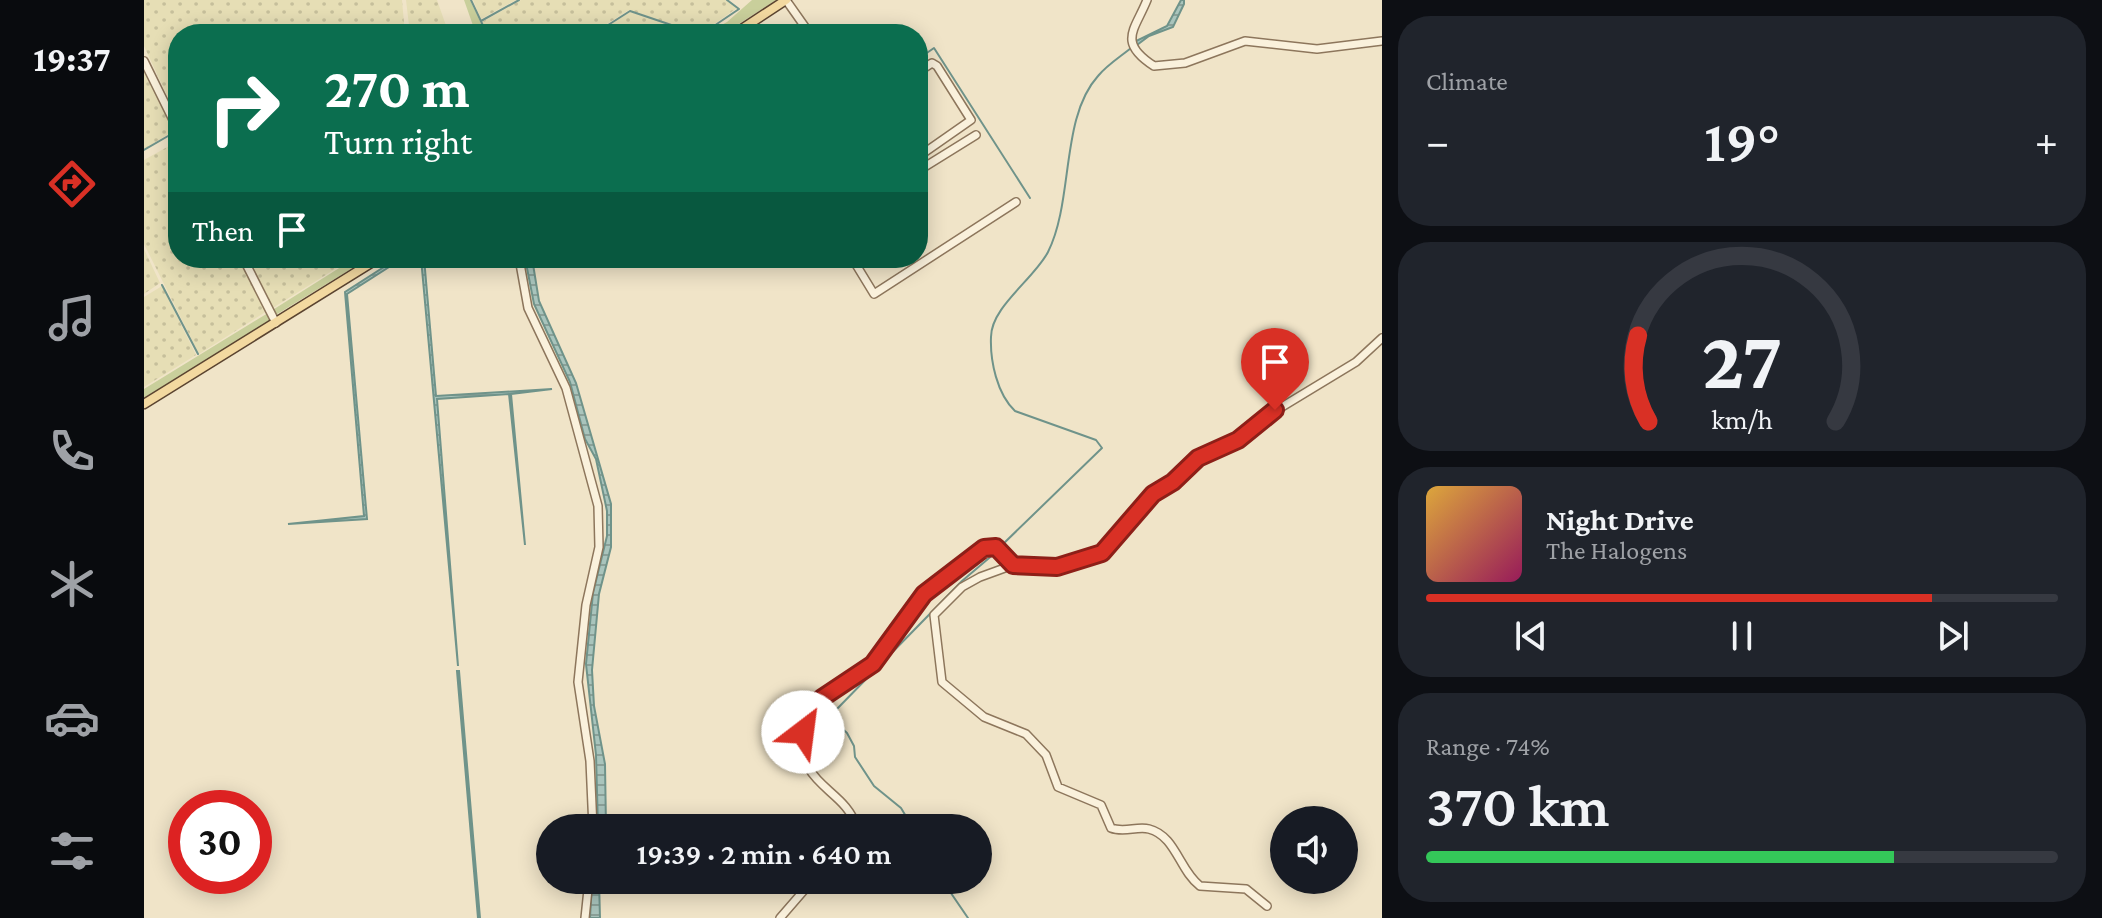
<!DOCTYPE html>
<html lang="en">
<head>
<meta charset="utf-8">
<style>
  body { margin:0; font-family:"Crimson Pro",serif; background:#20242c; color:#f1f3f6; height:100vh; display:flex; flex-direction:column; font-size:30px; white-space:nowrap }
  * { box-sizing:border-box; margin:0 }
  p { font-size:26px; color:#9ea1a6 }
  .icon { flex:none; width:44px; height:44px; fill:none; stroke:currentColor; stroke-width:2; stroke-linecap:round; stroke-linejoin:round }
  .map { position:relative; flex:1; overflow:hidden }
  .drawer { display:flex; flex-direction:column; gap:16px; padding:16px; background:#0d0f14; width:720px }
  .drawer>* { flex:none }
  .guide { position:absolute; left:24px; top:24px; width:760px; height:244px; border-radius:32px; box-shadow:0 4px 20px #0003; background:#0b6e4f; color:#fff; overflow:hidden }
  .tools { position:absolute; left:1126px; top:806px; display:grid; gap:16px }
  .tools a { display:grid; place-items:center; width:88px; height:88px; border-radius:50%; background:#171b24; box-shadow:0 4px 20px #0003; font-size:40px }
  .speed { position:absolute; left:24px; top:790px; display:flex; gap:16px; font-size:40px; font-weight:700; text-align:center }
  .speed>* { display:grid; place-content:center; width:104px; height:104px; border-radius:50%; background:#171b24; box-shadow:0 4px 20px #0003; line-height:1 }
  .speed .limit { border:12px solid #d22; background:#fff; color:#111 }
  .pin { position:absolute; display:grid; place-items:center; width:68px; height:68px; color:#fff; margin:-82px -34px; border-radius:50% 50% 50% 0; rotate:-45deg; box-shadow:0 0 8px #0007 }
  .pin .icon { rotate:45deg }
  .me { position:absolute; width:88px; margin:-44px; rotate:30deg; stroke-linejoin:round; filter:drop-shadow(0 0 6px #0008) }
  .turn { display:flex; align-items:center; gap:28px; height:168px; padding:0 24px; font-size:36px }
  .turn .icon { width:104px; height:104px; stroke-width:2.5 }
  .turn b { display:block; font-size:56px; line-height:68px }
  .then { display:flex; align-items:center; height:76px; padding:0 24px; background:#0003; gap:16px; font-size:30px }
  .big { font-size:60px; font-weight:600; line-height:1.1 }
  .drawer .widget { flex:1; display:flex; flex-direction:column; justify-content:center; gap:12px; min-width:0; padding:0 28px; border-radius:32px; background:#20242c }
  .drawer .dial { align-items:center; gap:0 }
  .dial svg { height:208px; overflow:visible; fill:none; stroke:#363941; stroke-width:7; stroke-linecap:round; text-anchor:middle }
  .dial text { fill:#f1f3f6; stroke:none }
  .song { display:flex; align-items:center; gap:24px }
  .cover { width:96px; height:96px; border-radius:12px; background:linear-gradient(135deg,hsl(40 70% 55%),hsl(330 70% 35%)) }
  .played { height:8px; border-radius:4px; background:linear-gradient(90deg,#d93025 80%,#363941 80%) }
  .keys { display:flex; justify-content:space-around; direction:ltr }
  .heat { display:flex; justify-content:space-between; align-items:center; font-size:44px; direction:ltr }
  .charge { height:12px; border-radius:6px; background:linear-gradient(90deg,#34c759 74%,#363941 0) }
  .trip { position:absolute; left:392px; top:814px; width:456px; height:80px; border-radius:40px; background:#171b24; box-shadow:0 4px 20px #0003; font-weight:600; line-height:80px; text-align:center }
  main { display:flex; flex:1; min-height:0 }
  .dock { display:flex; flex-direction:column; width:144px; justify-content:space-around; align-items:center; background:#090b0e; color:#9ea1a6 }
  .dock .icon { width:56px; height:56px }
  .dock .selected { color:#d93025 }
  .dock b { font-size:36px; color:#f1f3f6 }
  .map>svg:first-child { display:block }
  .farmland { fill:url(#farmland-dots) }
  .green { fill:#c9cf9b }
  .water { fill:url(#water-rules); stroke:#6f938a; stroke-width:2 }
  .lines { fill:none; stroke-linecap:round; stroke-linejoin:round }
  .stream { stroke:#6f938a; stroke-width:2 }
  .minor-casing { stroke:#8d765c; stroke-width:10 }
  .major-casing { stroke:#5b4430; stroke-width:11 }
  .minor { stroke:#faf1dc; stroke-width:7 }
  .major { stroke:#f3d9a0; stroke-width:8 }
  .route-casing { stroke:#8d1f18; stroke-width:20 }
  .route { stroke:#d93025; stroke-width:14 }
</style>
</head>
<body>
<main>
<nav class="dock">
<b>19:37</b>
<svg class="icon selected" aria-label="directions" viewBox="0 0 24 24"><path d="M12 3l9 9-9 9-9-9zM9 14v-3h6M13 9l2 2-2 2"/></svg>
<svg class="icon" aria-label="music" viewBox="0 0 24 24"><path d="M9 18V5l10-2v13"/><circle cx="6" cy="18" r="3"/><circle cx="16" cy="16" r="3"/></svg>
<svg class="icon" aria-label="phone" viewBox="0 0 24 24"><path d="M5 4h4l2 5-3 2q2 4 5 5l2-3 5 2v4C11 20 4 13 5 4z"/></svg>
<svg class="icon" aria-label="climate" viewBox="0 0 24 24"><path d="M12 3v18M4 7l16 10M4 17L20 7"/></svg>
<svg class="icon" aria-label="car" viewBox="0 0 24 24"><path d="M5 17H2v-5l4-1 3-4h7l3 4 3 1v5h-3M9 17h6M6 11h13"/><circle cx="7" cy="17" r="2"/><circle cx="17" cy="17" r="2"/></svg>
<svg class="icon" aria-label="filters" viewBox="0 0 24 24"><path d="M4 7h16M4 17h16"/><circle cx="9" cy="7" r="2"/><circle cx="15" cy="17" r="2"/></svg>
</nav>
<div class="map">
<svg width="1238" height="918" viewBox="0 0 1238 918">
  <defs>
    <pattern id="farmland-dots" width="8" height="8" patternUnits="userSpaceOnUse" patternTransform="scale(2)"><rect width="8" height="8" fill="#e6deb5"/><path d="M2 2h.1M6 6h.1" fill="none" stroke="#c6bf9b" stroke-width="1.8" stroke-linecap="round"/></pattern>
    <pattern id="water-rules" width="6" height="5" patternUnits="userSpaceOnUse" patternTransform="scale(2)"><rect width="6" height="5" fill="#a9c4bc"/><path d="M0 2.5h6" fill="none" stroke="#8ba098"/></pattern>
  </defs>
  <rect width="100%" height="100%" fill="#f0e4c8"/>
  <!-- farmland -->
  <path class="farmland" d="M0 0H258L261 34H34V119L0 46Z
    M262 0H293L305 34H266Z
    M329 0H372L337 19Z
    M377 0H582L593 8 556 34 485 10 447 34 343 32 338 22Z
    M486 12 516 21 547 34H452Z
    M0 67 31 130 0 149Z
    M34 141V258H96L123 311 55 354 0 244V160Z
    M0 249 16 283 0 294Z
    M101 258H209L127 309Z
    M18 286 52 355 0 387V297Z"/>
  <!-- green -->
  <path class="green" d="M320 0H326L342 34H332Z
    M608 0H632L579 34H561L583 22Z
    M211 258H225L130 316 127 311Z
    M124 313 127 320 0 398V389Z"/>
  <!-- water -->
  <path class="water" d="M1037 0H1040V4L1029 27 1005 36 993 45 990 42 1023 26Z
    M254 258H259L203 294 223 519 144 524 220 516 201 292Z
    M277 258H280L292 396 408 389 367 394 381 545 365 394 293 399 314 666Z
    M381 258H388L395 301 432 383 467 504V547L455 594 448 670 450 706 461 764 462 828H454L452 755 442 664 449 593 463 536V511L452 459 441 439 426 382 390 304Z
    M313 671H315L336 918H334Z
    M448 880H455L456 918H446Z"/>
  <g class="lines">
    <!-- stream -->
    <path class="stream" d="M327 0 343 34
      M337 21 375 0
      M450 34 486 11 554 34
      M558 34 595 9 583 0
      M774 59 790 48 886 198
      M0 150 31 132
      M18 285 54 354
      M857 546 958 448 952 440 871 411C853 394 846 361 847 337 847 307 890 279 904 252 930 200 916 118 954 76 963 65 976 57 987 48
      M769 828 757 808 730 786 711 757 710 746 703 733 690 721 689 713 818 581 851 553
      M798 880 824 918"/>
    <defs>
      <path id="minor" d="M642 0 666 34
        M1003 0C991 30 973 42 1010 66L1041 63 1101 41 1173 49 1238 41
        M0 61 34 130
        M774 72 788 63 793 66 827 120 774 157
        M774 171 832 135
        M99 258 132 323
        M375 258 384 308 422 388 454 506 455 547 442 605 434 682 446 761 449 828
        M708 258 730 294 872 202
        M713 828C701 787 652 787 659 732 663 693 704 688 727 666 748 644 761 614 782 593 793 581 838 544 852 547L869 565
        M1123 906 1102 889 1056 886C1035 870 1032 836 1005 829 993 826 980 833 967 828L957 805 914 787 902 755 882 734 840 717 798 682 790 615 818 587 836 577 869 565 913 567 958 553 1002 500 1054 458 1094 440 1108 425 1212 362 1238 338
        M441 918 445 880
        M636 918 669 880"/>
      <path id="major" d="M590 34 642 0
        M0 404 235 258"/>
    </defs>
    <!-- minor casing -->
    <use href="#minor" class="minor-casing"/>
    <!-- major casing -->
    <use href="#major" class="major-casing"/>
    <!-- minor -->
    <use href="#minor" class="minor"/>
    <!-- major -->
    <use href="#major" class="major"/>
  </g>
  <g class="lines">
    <defs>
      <path id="route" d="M659 732 678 698 729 664 780 594 840 548 852 547 869 565 913 567 958 553 1009 494 1029 482 1054 458 1094 440 1131 410"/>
    </defs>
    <!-- route casing -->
    <use href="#route" class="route-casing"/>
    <!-- route -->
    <use href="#route" class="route"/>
  </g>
</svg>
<div class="tools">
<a><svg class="icon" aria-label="sound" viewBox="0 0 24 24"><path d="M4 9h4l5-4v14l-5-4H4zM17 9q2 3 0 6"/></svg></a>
</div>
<div class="speed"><div class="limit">30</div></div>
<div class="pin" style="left:1131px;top:410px;background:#d93025"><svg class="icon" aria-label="arrive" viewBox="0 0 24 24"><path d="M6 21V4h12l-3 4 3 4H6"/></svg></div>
<svg class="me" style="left:659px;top:732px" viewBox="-20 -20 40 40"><circle r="19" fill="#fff"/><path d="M0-13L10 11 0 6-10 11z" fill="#d93025"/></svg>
<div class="trip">19:39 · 2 min · 640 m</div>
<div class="guide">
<div class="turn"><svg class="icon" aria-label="right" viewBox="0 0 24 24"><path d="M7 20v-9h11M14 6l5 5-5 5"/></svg><div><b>270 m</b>Turn right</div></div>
<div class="then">Then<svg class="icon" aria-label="arrive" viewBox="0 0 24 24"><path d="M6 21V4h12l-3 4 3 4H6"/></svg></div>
</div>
</div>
<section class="drawer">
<div class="widget"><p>Climate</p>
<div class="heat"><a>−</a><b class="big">19°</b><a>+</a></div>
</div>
<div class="widget dial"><svg viewBox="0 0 100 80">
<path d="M14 69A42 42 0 1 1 86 69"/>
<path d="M14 69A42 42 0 0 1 10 36" stroke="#d93025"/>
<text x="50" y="56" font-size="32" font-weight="700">27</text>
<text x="50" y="72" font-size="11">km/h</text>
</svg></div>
<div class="widget">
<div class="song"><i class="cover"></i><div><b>Night Drive</b><p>The Halogens</p></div></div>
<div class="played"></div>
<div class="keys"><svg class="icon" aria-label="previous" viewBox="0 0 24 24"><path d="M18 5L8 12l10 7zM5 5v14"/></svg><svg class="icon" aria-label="pause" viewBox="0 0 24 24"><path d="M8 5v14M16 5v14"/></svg><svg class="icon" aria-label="next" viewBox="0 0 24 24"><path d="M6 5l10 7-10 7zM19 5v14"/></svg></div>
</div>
<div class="widget"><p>Range · 74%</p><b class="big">370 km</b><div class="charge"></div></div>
</section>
</main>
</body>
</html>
